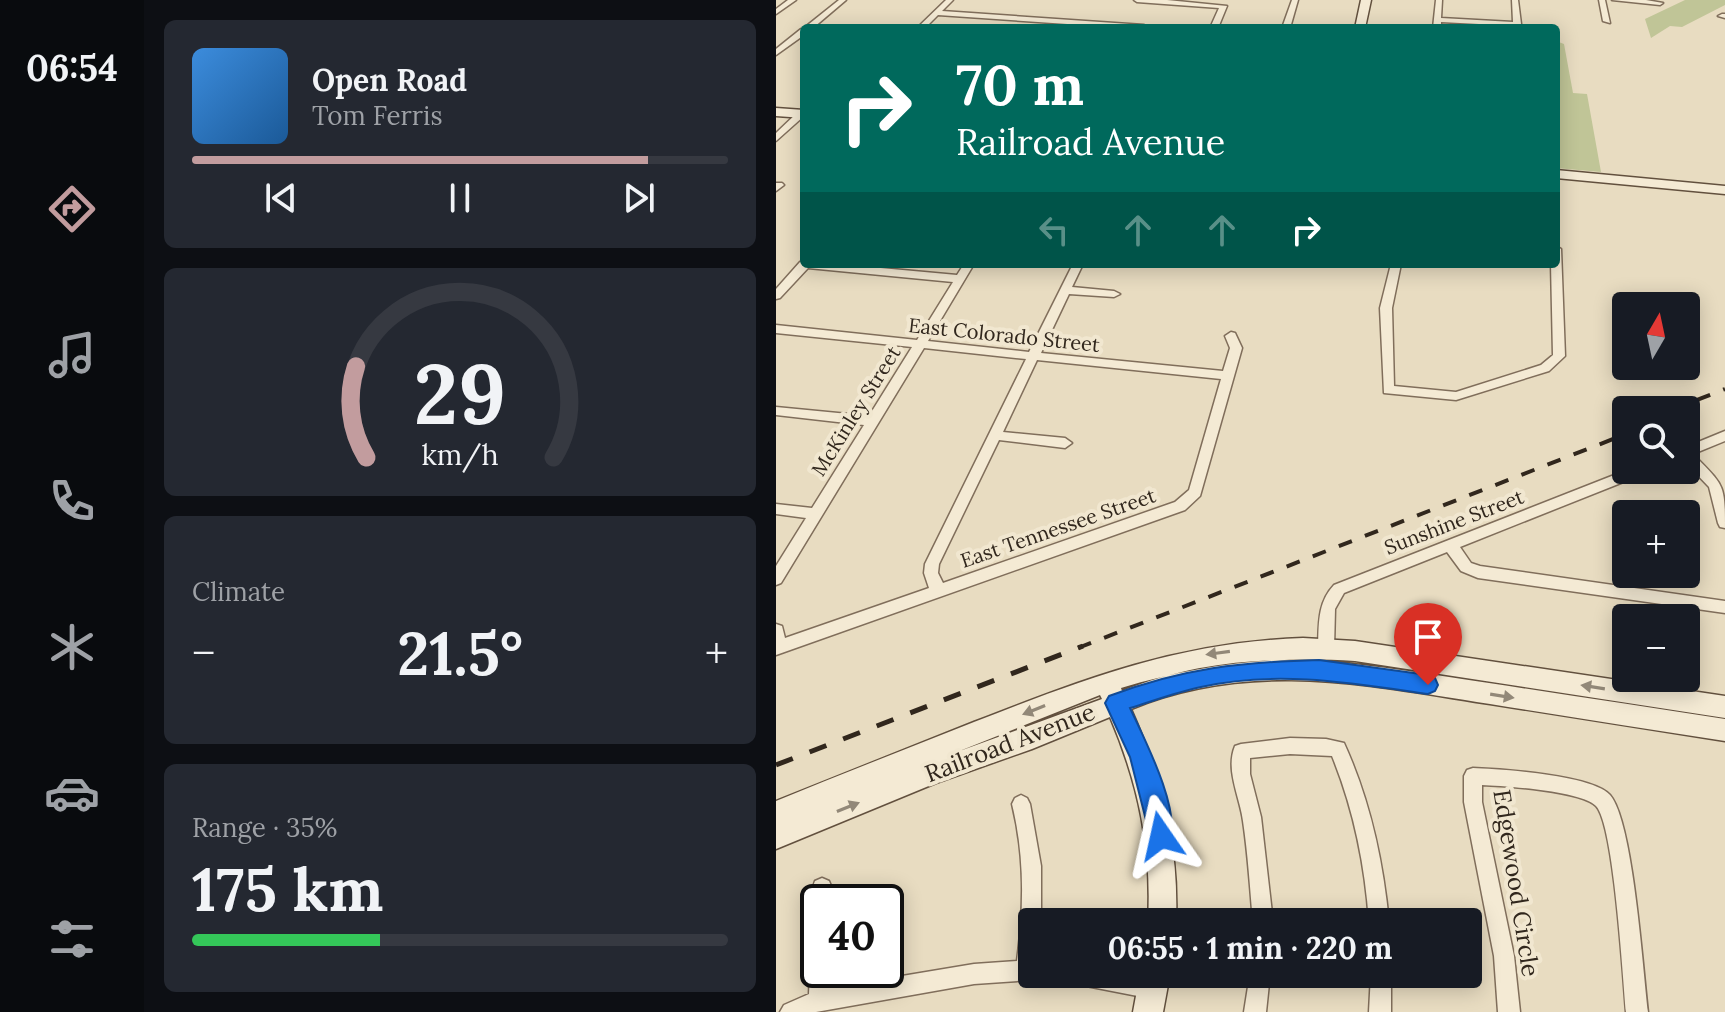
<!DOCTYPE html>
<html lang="en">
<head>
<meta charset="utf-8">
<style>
  body { margin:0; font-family:Lora,serif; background:#242831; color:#f1f3f6; height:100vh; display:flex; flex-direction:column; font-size:30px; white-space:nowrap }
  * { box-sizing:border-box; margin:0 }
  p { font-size:26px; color:#9ea1a6 }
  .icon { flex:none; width:44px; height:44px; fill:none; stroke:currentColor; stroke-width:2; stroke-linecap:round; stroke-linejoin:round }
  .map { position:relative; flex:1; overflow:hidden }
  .sheet { display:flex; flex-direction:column; gap:20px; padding:20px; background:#0d0f14; width:632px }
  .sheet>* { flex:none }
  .banner { position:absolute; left:24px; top:24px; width:760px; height:244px; border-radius:8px; box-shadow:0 4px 20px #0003; background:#00695c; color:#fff; overflow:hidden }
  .needle { width:52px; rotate:9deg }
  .fabs { position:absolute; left:836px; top:292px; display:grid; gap:16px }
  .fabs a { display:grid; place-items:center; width:88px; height:88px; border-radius:8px; background:#171b24; box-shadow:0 4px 20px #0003; font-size:40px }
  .speed { position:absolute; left:24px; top:884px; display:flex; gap:16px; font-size:40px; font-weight:700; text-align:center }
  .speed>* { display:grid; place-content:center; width:104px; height:104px; border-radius:50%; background:#171b24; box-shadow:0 4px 20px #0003; line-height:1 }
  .speed .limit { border:4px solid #111; border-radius:12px; background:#fff; color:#111 }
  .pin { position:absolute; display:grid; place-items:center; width:68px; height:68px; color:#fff; margin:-82px -34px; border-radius:50% 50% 50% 0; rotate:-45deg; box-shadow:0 0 8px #0007 }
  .pin .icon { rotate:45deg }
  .me { position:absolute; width:88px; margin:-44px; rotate:349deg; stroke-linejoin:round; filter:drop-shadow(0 0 6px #0008) }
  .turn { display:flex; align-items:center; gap:28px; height:168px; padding:0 24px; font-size:36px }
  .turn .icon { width:104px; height:104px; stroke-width:2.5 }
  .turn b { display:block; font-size:56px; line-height:68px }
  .lanes { display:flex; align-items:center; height:76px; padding:0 24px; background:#0003; justify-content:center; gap:40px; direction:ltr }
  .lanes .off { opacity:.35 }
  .big { font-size:60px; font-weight:700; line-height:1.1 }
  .sheet .widget { flex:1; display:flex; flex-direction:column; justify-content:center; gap:12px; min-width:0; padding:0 28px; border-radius:12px; background:#242831 }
  .sheet .dial { align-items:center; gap:0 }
  .dial svg { height:208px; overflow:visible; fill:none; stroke:#363941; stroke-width:7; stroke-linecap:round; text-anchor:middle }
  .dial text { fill:#f1f3f6; stroke:none }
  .song { display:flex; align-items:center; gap:24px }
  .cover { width:96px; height:96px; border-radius:12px; background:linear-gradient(135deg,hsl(210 70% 55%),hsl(210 70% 35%)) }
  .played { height:8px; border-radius:4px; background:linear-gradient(90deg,#c29c9e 85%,#363941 85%) }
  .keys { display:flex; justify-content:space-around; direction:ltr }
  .heat { display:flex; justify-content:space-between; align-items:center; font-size:44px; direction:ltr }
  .charge { height:12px; border-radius:6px; background:linear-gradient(90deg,#34c759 35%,#363941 0) }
  .trip { position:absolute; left:242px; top:908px; width:464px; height:80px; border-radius:8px; background:#171b24; box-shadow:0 4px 20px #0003; font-weight:700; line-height:80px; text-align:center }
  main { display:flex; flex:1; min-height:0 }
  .tab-bar { display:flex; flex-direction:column; width:144px; justify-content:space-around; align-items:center; background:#090b0e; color:#9ea1a6 }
  .tab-bar .icon { width:56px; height:56px }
  .tab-bar .on { color:#c29c9e }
  .tab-bar b { font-size:36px; color:#f1f3f6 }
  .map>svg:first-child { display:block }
  .green { fill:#c0c597 }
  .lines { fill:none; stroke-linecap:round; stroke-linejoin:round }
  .street-casing { stroke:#806e5b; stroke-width:3 }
  .secondary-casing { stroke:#62503e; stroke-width:3 }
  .street { fill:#f4ead4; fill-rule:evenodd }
  .secondary { fill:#f4ead4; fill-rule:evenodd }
  .rail-far1 { stroke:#31271d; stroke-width:4; stroke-dasharray:14 14; stroke-linecap:butt }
  .rail { stroke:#31271d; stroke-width:5; stroke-dasharray:18 18; stroke-linecap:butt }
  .oneway { fill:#928878 }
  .route { fill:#1a73e8; stroke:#114b97; stroke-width:2 }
  .labels { text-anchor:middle; stroke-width:8; stroke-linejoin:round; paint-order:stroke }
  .street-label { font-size:20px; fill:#31271d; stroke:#f1e7d0 }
  .near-street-label { font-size:24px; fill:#31271d; stroke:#f1e7d0 }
</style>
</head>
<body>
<main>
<nav class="tab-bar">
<b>06:54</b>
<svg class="icon on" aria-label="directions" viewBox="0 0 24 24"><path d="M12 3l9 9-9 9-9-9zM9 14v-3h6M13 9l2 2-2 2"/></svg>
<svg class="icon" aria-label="music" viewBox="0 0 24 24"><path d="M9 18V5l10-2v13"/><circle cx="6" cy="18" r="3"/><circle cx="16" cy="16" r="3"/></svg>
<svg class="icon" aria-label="phone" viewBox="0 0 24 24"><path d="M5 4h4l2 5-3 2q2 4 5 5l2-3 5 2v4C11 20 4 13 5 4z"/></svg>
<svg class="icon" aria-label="climate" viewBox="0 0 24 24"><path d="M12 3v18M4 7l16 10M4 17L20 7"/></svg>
<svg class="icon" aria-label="car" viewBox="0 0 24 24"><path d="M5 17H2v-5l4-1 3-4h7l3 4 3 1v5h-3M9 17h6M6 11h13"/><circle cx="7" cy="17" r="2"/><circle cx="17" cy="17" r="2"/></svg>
<svg class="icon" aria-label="filters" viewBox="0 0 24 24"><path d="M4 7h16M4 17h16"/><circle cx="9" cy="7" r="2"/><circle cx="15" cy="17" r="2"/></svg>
</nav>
<section class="sheet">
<div class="widget">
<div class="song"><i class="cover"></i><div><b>Open Road</b><p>Tom Ferris</p></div></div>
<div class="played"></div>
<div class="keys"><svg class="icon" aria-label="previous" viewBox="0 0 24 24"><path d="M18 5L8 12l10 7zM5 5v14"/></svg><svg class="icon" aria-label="pause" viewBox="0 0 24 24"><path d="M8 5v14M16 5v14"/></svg><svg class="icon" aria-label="next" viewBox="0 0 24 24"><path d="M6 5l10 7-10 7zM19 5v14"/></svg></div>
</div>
<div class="widget dial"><svg viewBox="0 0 100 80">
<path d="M14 69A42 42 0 1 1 86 69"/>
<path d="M14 69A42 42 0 0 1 10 34" stroke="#c29c9e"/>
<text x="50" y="56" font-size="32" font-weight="700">29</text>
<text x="50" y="72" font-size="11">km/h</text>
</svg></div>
<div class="widget"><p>Climate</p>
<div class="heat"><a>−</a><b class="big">21.5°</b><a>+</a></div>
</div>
<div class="widget"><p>Range · 35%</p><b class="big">175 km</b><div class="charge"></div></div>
</section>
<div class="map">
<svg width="949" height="1012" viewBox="0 0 949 1012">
  <rect width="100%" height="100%" fill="#e8dcc1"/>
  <!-- green -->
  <path class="green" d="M909 0H949V5L906 27 894 26 875 38 869 19Z
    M780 41 788 44 797 93 811 94 825 172 780 168Z"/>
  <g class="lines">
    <defs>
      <path id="street" d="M12 0H20L0 14V9Z
        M63 0H70L37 28H28Z
        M170 0H177L166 11 368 25 372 27 350 28 162 15 149 28H141Z
        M358 0H391L451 6 442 28H434L443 8 361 2Z
        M516 0H522L514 28H506Z
        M660 0H666L665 18 737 22 736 0H742L745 24 741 26 665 22V28H657Z
        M823 0H829L834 23 827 21Z
        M836 0H870L887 3 884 5Z
        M946 14H949V18L942 16Z
        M25 29H28V35L0 55V49Z
        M22 112H28V116L0 141V133Z
        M0 183H6L8 185 0 191Z
        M780 246 785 249 789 356 773 371 680 400 608 393 604 308 615 264H625L616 308 618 386 680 392 765 365 777 355 775 264H780Z
        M28 261V264H61L181 275 188 264H198L152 341 253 352 297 264H307L296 287 338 291 344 294 338 297 293 294 265 353 447 371 454 348 449 336 455 332 459 333 466 348 424 496 409 510 0 655V624L6 626 9 638 153 588 148 573 149 564 250 359 148 348 5 583 0 585V566L30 518 0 514V504L36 508 88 425 0 415V407L93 416 136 347 0 333V325L141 340 177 282 32 268 4 298 0 299V289L24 262ZM261 360 445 379 413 490 399 502 167 583 162 573 163 564 223 440 289 448 296 443 289 438 227 432Z
        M949 431V441L917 454C948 486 949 483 949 528L944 527 942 523 933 487 910 463V447Z
        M851 470H872L870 473 684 547 695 563 704 566 949 601V613L702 578 685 571 671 552 568 593 559 609 558 648 556 653 550 655 544 653 542 648C543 625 541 603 558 585Z
        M514 738 550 739 568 743C594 800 607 860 613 922H593C589 865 578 810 556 756L514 754 474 758V774L485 817 497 922H477C474 888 472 854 467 821 464 797 449 770 459 746L465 744Z
        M697 768C724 769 817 775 834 795 857 821 867 971 872 1012H850C847 979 838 824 820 806 805 791 729 786 706 785V802L738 956 744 1012H722L718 956 688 802V776L691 770Z
        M245 795 251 798 254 804 265 866V922H256V974H265L263 977 256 980 198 984 40 1012H4L8 1005 33 994 34 970 37 963 42 961V970H54V988L198 964 241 961C248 907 249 857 236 804L239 798Z
        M46 878 53 881 56 888V902H42V910C33 904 35 890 39 881Z
        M290 974H353L384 982 387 989 384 996 377 999 300 984 293 981Z
        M474 974H494L490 1012H468Z
        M595 974H615V1012H593Z"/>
      <path id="secondary" d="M585 0H595L589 28H579Z
        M0 108 28 110V118L0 116Z
        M780 170 949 186V194L780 178Z
        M527 638 579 641 949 696V718L579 661C495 656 426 664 345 688L346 691C474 640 583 664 713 683 792 695 870 707 949 719V741C871 729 793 717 714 704 590 685 476 659 355 709 386 779 403 845 400 922H372C376 849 363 785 334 717L256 749 160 783 0 849V801C66 774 132 748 198 722 311 678 404 642 527 638ZM324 695 326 699 181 752Z
        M364 974H394L387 1012H357Z"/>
    </defs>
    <!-- street casing -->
    <use href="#street" class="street-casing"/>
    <!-- secondary casing -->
    <use href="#secondary" class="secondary-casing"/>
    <!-- street -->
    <use href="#street" class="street"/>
    <!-- secondary -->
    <use href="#secondary" class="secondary"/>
    <!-- rail-far1 -->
    <path class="rail-far1" d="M895 410 949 389
      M302 648 850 434"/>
    <!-- rail -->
    <path class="rail" d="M0 765 307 646"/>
  </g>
  <!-- one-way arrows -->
  <defs><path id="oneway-solid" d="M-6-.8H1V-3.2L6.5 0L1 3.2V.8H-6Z" transform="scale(2)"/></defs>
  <g class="oneway">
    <use href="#oneway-solid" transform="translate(442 653) rotate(172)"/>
    <use href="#oneway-solid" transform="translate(817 687) rotate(-171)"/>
    <use href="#oneway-solid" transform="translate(726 696) rotate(9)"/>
    <use href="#oneway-solid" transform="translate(258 710) rotate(158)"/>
    <use href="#oneway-solid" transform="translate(72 807) rotate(-22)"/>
  </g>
  <!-- route -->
  <path class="route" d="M543 660 652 675 659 678 662 685 659 691 652 694C576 683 500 670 425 687 401 692 377 701 354 708 368 738 407 813 393 844L385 848 376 844 354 757 329 703 333 696C408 668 464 662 543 660Z"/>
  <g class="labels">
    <!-- street labels -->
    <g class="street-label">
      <text transform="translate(228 335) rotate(6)" y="7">East Colorado Street</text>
      <text transform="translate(80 411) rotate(-58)" y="7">McKinley Street</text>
      <text transform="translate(678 522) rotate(-21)" y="7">Sunshine Street</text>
      <text transform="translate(282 528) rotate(-19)" y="7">East Tennessee Street</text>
    </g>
    <!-- near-street labels -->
    <g class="near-street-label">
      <text transform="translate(234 743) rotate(-21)" y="8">Railroad Avenue</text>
      <text transform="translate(740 883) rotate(81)" y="8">Edgewood Circle</text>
    </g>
  </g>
</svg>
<div class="fabs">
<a><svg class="needle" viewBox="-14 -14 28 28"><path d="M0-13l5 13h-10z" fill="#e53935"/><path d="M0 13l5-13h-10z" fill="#9ea1a6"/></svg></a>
<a><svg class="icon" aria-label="search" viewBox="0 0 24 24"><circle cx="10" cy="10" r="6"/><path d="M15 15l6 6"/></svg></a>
<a>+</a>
<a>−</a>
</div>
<div class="speed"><div class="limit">40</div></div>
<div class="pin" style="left:652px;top:685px;background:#d93025"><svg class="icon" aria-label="arrive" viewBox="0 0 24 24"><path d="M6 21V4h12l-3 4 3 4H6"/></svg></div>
<svg class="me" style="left:385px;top:836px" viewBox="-20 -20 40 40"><path d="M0-17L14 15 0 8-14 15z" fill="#1a73e8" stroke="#fff" stroke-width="4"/></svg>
<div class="trip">06:55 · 1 min · 220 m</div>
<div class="banner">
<div class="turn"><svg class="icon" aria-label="right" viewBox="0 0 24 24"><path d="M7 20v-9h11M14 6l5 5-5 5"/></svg><div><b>70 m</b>Railroad Avenue</div></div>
<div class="lanes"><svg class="icon off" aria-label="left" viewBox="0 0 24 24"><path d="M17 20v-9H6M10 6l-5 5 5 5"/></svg><svg class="icon off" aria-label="ahead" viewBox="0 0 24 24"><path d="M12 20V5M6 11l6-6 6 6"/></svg><svg class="icon off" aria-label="ahead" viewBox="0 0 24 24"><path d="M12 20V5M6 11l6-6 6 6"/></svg><svg class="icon" aria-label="right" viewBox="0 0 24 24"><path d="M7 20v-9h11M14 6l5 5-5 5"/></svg></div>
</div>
</div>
</main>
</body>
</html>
